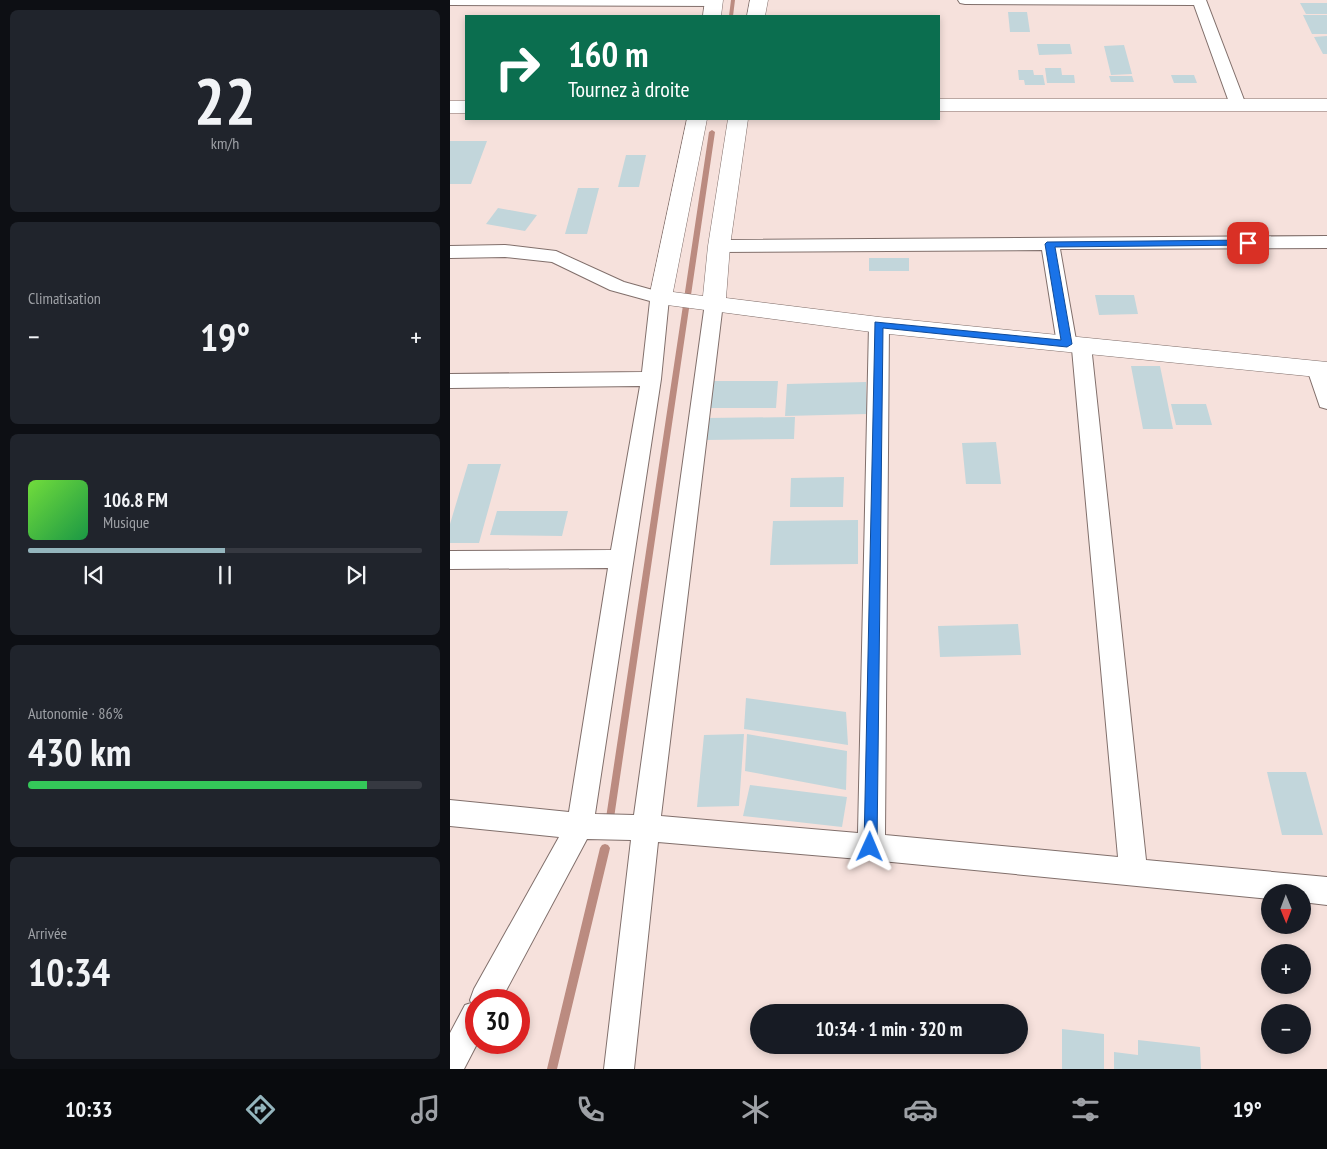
<!DOCTYPE html>
<html lang="fr">
<head>
<meta charset="utf-8">
<style>
  body { margin:0; font-family:"PT Sans Narrow",sans-serif; background:#20242c; color:#f1f3f6; height:100vh; display:flex; flex-direction:column; font-size:19px; white-space:nowrap }
  * { box-sizing:border-box; margin:0 }
  p { font-size:16px; color:#9ea1a6 }
  .icon { flex:none; width:28px; height:28px; fill:none; stroke:currentColor; stroke-width:2; stroke-linecap:round; stroke-linejoin:round }
  .map { position:relative; flex:1; overflow:hidden }
  .panel { display:flex; flex-direction:column; gap:10px; padding:10px; background:#0d0f14; width:450px }
  .panel>* { flex:none }
  .hud { position:absolute; left:15px; top:15px; width:475px; height:105px; border-radius:0px; box-shadow:0 2px 8px #0003; background:#0b6e4f; color:#fff; overflow:hidden }
  .needle { width:32px; rotate:179deg }
  .buttons { position:absolute; left:811px; top:884px; display:grid; gap:10px }
  .buttons a { display:grid; place-items:center; width:50px; height:50px; border-radius:50%; background:#171b24; box-shadow:0 2px 8px #0003; font-size:25px }
  .speed { position:absolute; left:15px; top:989px; display:flex; gap:10px; font-size:25px; font-weight:700; text-align:center }
  .speed>* { display:grid; place-content:center; width:65px; height:65px; border-radius:50%; background:#171b24; box-shadow:0 2px 8px #0003; line-height:1 }
  .speed .limit { border:8px solid #d22; background:#fff; color:#111 }
  .pin { position:absolute; display:grid; place-items:center; width:42px; height:42px; color:#fff; margin:-21px; border-radius:10px; box-shadow:0 2px 8px #0006 }
  .me { position:absolute; width:55px; margin:-28px; rotate:1deg; stroke-linejoin:round; filter:drop-shadow(0 0 4px #0008) }
  .turn { display:flex; align-items:center; gap:18px; height:105px; padding:0 20px; font-size:22px }
  .turn .icon { width:65px; height:65px; stroke-width:2.5 }
  .turn b { display:block; font-size:35px; line-height:42px }
  .big { font-size:38px; font-weight:600; line-height:1.1 }
  .panel .tile { flex:1; display:flex; flex-direction:column; justify-content:center; gap:8px; min-width:0; padding:0 18px; border-radius:8px; background:#20242c }
  .panel .dial { align-items:center; gap:0 }
  .dial b { font-size:65px; line-height:1 }
  .song { display:flex; align-items:center; gap:15px }
  .cover { width:60px; height:60px; border-radius:8px; background:linear-gradient(135deg,hsl(100 70% 55%),hsl(140 70% 35%)) }
  .played { height:5px; border-radius:2px; background:linear-gradient(90deg,#94b5bd 50%,#363941 50%) }
  .keys { display:flex; justify-content:space-around; direction:ltr }
  .heat { display:flex; justify-content:space-between; align-items:center; font-size:28px; direction:ltr }
  .charge { height:8px; border-radius:4px; background:linear-gradient(90deg,#34c759 86%,#363941 0) }
  .trip { position:absolute; left:300px; top:1004px; width:278px; height:50px; border-radius:25px; background:#171b24; box-shadow:0 2px 8px #0003; font-weight:600; line-height:50px; text-align:center }
  .tab-bar { display:flex; height:80px; justify-content:space-around; align-items:center; background:#090b0e; color:#9ea1a6 }
  .tab-bar .icon { width:35px; height:35px }
  .tab-bar .on { color:#94b5bd }
  .tab-bar b { font-size:22px; color:#f1f3f6 }
  main { display:flex; flex:1; min-height:0 }
  .map>svg:first-child { display:block }
  .lines { fill:none; stroke-linecap:round; stroke-linejoin:round }
  .stream { fill:#bb8b80; fill-rule:evenodd }
  .building { fill:#c2d6db }
  .minor-casing { stroke:#816f6b; stroke-width:2 }
  .tertiary-casing { stroke:#816f6b; stroke-width:1 }
  .minor { fill:#fff; fill-rule:evenodd }
  .tertiary { fill:#fff; fill-rule:evenodd }
  .route { fill:#1a73e8; stroke:#114b97 }
</style>
</head>
<body>
<main>
<section class="panel">
<div class="tile dial"><b>22</b><p>km/h</p></div>
<div class="tile"><p>Climatisation</p>
<div class="heat"><a>−</a><b class="big">19°</b><a>+</a></div>
</div>
<div class="tile">
<div class="song"><i class="cover"></i><div><b>106.8 FM</b><p>Musique</p></div></div>
<div class="played"></div>
<div class="keys"><svg class="icon" aria-label="previous" viewBox="0 0 24 24"><path d="M18 5L8 12l10 7zM5 5v14"/></svg><svg class="icon" aria-label="pause" viewBox="0 0 24 24"><path d="M8 5v14M16 5v14"/></svg><svg class="icon" aria-label="next" viewBox="0 0 24 24"><path d="M6 5l10 7-10 7zM19 5v14"/></svg></div>
</div>
<div class="tile"><p>Autonomie · 86%</p><b class="big">430 km</b><div class="charge"></div></div>
<div class="tile"><p>Arrivée</p><b class="big">10:34</b></div>
</section>
<div class="map">
<svg width="877" height="1069" viewBox="0 0 877 1069">
  <rect width="100%" height="100%" fill="#f6e1dc"/>
  <g class="lines">
    <!-- stream -->
    <path class="stream" d="M281 0H285L283 16H279Z
      M262 130 265 132 164 818 163 821 160 822 157 821 156 818 259 132Z
      M155 844 158 845 160 848 107 1069H97L150 848 152 845Z"/>
  </g>
  <!-- building -->
  <path class="building" d="M850 3H877V14H856Z
    M558 12H577L580 32H560Z
    M853 15H877V34H862Z
    M877 36V54H873L864 37Z
    M587 44H620L622 54 589 55Z
    M674 45 682 74 661 75 654 46Z
    M595 68H611L612 75H624L625 83H597Z
    M568 70H583L584 75H593L595 85H575L574 80H569Z
    M721 75H744L747 83H724Z
    M659 76H682L684 82H661Z
    M0 141H37L21 184H0Z
    M176 155H196L189 187H168Z
    M128 188H149L137 234H115Z
    M48 208 87 215 75 231 36 224Z
    M419 258H459V271H419Z
    M645 295H684L688 314 649 315Z
    M681 366H710L723 429H693Z
    M251 381H328L326 408H247Z
    M416 382 417 414 335 416 337 384Z
    M721 404H756L762 425H726Z
    M345 417 344 439 254 440 257 418Z
    M546 442 551 484H516L512 443Z
    M18 464H51L29 543H0V524Z
    M394 477 393 507H340L341 478Z
    M47 511H118L112 536 40 535Z
    M408 520V564L320 565 323 521Z
    M568 624 571 655 490 657 488 626Z
    M296 698 396 712 398 745 294 729Z
    M294 734 289 806 247 807 254 735Z
    M297 734 397 751 396 790 295 771Z
    M817 772H856L873 835H832Z
    M300 785 397 797 392 827 293 816Z
    M612 1029 654 1034V1069H612Z
    M688 1040 750 1047 751 1069H664V1052L688 1055Z"/>
  <g class="lines">
    <defs>
      <path id="minor" d="M0 0H270L271 2 269 5 264 6 0 5Z
        M508 0H756L796 105 794 108H782L780 105 744 5 515 4 510 3Z
        M877 236V248L610 249 626 340 631 338 638 340 641 345 696 860 877 877V905L852 902V892H820V899L421 860 208 842 184 1069H154L181 840 137 839 51 1000H26V1042H28L14 1069H0V1033L15 1005 21 1003 20 1000 24 989 109 837 0 826V800L119 812 158 568 0 569V551L161 550 190 386 0 388V374L192 372 200 301 160 290 102 262 55 257 0 258V246L55 245 106 251 174 282 217 294 219 298 211 379 145 814 184 815 255 303 257 299 264 297 271 299 273 303 211 816 408 833 419 325 422 320 429 319 436 320 439 325 435 835 668 857 622 349 617 351 610 349 607 344 592 250 269 252 263 250 260 246 263 242 269 240Z
        M867 362 874 364 877 369V409L870 407 857 369 860 364Z"/>
      <path id="tertiary" d="M255 0H273L271 16H253Z
        M300 0H318L315 16H297Z
        M489 99H877V111H489Z
        M0 101H16V113H0Z
        M237 119H257L223 292 253 296 258 246 278 119H298L280 246 276 298 429 317 877 362V378L429 333 202 303 199 298Z"/>
    </defs>
    <!-- minor casing -->
    <use href="#minor" class="minor-casing"/>
    <!-- tertiary casing -->
    <use href="#tertiary" class="tertiary-casing"/>
    <!-- minor -->
    <use href="#minor" class="minor"/>
    <!-- tertiary -->
    <use href="#tertiary" class="tertiary"/>
  </g>
  <!-- route -->
  <path class="route" d="M798 240 802 243 801 245 605 247 622 344 617 347 433 328 427 847 425 852 420 854 416 852 414 847 425 322 611 340 595 244 597 242Z"/>
</svg>
<div class="buttons">
<a><svg class="needle" viewBox="-14 -14 28 28"><path d="M0-13l5 13h-10z" fill="#e53935"/><path d="M0 13l5-13h-10z" fill="#9ea1a6"/></svg></a>
<a>+</a>
<a>−</a>
</div>
<div class="speed"><div class="limit">30</div></div>
<div class="pin" style="left:798px;top:243px;background:#d93025"><svg class="icon" aria-label="arrive" viewBox="0 0 24 24"><path d="M6 21V4h12l-3 4 3 4H6"/></svg></div>
<svg class="me" style="left:420px;top:847px" viewBox="-20 -20 40 40"><path d="M0-17L14 15 0 8-14 15z" fill="#1a73e8" stroke="#fff" stroke-width="4"/></svg>
<div class="trip">10:34 · 1 min · 320 m</div>
<div class="hud">
<div class="turn"><svg class="icon" aria-label="right" viewBox="0 0 24 24"><path d="M7 20v-9h11M14 6l5 5-5 5"/></svg><div><b>160 m</b>Tournez à droite</div></div>
</div>
</div>
</main>
<nav class="tab-bar">
<b>10:33</b>
<svg class="icon on" aria-label="directions" viewBox="0 0 24 24"><path d="M12 3l9 9-9 9-9-9zM9 14v-3h6M13 9l2 2-2 2"/></svg>
<svg class="icon" aria-label="music" viewBox="0 0 24 24"><path d="M9 18V5l10-2v13"/><circle cx="6" cy="18" r="3"/><circle cx="16" cy="16" r="3"/></svg>
<svg class="icon" aria-label="phone" viewBox="0 0 24 24"><path d="M5 4h4l2 5-3 2q2 4 5 5l2-3 5 2v4C11 20 4 13 5 4z"/></svg>
<svg class="icon" aria-label="climate" viewBox="0 0 24 24"><path d="M12 3v18M4 7l16 10M4 17L20 7"/></svg>
<svg class="icon" aria-label="car" viewBox="0 0 24 24"><path d="M5 17H2v-5l4-1 3-4h7l3 4 3 1v5h-3M9 17h6M6 11h13"/><circle cx="7" cy="17" r="2"/><circle cx="17" cy="17" r="2"/></svg>
<svg class="icon" aria-label="filters" viewBox="0 0 24 24"><path d="M4 7h16M4 17h16"/><circle cx="9" cy="7" r="2"/><circle cx="15" cy="17" r="2"/></svg>
<b>19°</b>
</nav>
</body>
</html>
